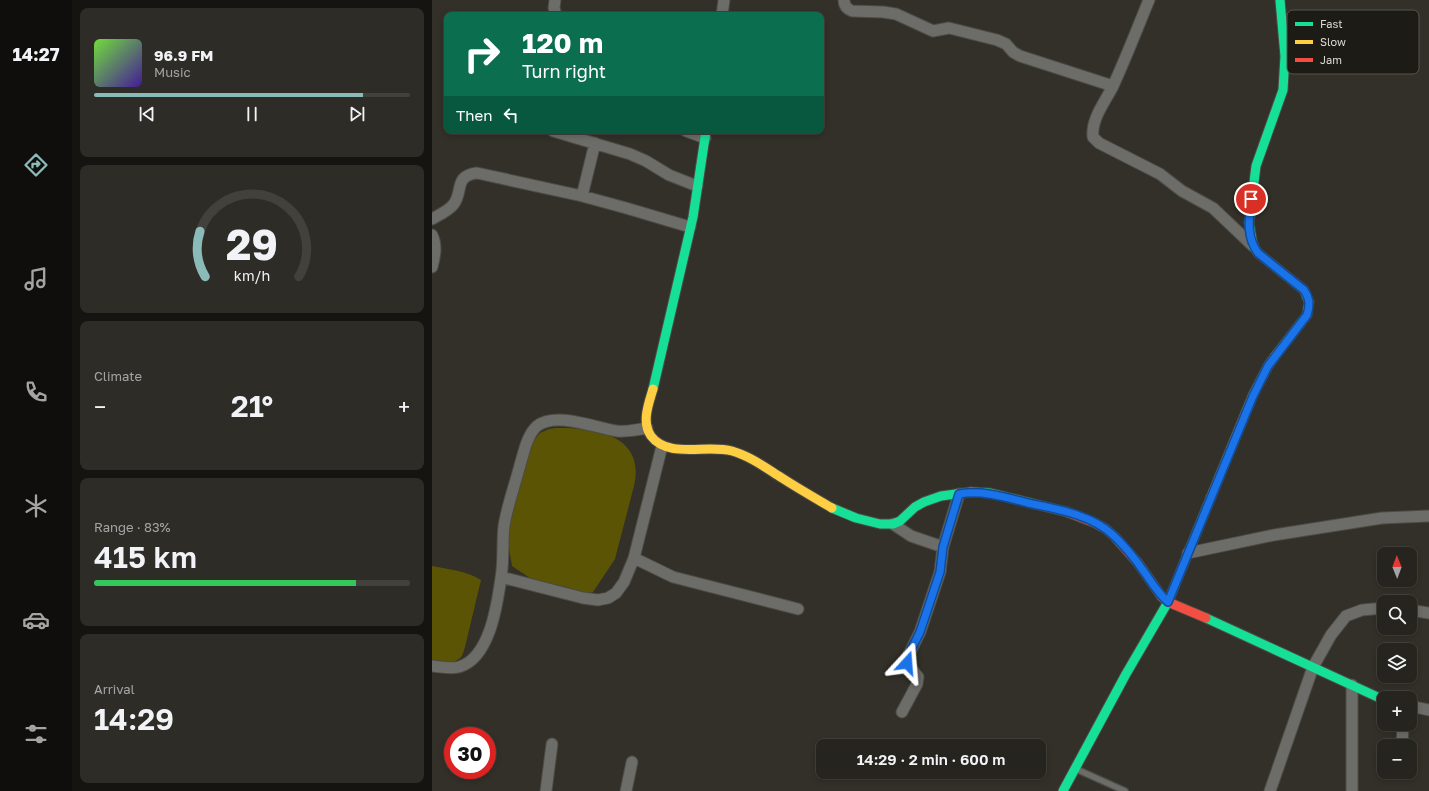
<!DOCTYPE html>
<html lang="en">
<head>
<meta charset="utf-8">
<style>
  body { margin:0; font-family:"Golos Text",sans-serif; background:#2e2c27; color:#f1f3f6; height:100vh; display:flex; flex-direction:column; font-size:15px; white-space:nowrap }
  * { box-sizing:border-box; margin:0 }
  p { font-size:13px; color:#a4a4a4 }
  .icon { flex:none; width:22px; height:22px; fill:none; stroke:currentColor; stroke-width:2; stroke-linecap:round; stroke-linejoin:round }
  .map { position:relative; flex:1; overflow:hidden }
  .details { display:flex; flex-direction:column; gap:8px; padding:8px; background:#151410; width:360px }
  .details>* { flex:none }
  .top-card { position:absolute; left:12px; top:12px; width:380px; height:122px; border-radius:8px; box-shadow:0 2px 6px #0003,0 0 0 1px #42413c; background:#0b6e4f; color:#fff; overflow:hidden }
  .needle { width:26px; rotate:359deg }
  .controls { position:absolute; left:945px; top:547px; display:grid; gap:8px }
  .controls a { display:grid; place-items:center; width:40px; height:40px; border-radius:8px; background:#26241e; box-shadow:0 2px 6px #0003,0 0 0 1px #42413c; font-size:20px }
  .speed { position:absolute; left:12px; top:727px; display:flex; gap:8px; font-size:20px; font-weight:700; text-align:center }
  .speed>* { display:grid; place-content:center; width:52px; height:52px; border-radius:50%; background:#26241e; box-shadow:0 2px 6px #0003,0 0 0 1px #42413c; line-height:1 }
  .speed .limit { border:6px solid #d22; background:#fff; color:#111 }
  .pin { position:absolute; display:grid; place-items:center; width:34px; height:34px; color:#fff; margin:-17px; border:2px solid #fff; border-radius:50%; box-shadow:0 1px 4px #0007 }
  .me { position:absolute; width:44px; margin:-22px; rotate:19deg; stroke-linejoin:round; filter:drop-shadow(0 0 3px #0008) }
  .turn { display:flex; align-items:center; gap:14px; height:84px; padding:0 12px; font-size:18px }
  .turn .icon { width:52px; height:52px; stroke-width:2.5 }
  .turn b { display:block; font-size:28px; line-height:34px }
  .then { display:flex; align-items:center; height:38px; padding:0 12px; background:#0003; gap:8px; font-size:15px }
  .big { font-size:30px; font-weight:600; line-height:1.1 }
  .details .widget { flex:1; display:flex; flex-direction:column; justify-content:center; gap:6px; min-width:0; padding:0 14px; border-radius:8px; background:#2e2c27 }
  .details .dial { align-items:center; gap:0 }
  .dial svg { height:104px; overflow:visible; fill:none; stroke:#42413c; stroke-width:7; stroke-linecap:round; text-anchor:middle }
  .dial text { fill:#f1f3f6; stroke:none }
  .song { display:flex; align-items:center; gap:12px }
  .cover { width:48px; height:48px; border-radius:6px; background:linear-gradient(135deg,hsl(100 70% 55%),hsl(260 70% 35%)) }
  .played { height:4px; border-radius:2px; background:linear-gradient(90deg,#8bbbb9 85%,#42413c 85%) }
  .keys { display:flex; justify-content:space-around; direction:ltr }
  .heat { display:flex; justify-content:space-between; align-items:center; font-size:22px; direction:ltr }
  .charge { height:6px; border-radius:3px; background:linear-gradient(90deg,#34c759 83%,#42413c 0) }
  .trip { position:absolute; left:384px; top:739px; width:230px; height:40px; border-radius:8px; background:#26241e; box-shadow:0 2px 6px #0003,0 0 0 1px #42413c; font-weight:600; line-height:40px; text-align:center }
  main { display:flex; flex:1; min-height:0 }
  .dock { display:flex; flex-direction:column; width:72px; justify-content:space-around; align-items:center; background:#0f0e0c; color:#a4a4a4 }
  .dock .icon { width:28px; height:28px }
  .dock .current { color:#8bbbb9 }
  .dock b { font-size:18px; color:#f1f3f6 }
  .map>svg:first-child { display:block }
  .water { fill:#5a5404 }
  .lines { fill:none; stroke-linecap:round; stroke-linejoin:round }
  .lane-casing { stroke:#4c4b44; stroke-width:8 }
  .street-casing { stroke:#4c4b44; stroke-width:13 }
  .fast-casing { stroke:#4c4b44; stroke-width:11 }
  .slow-casing { stroke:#4c4b44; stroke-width:11 }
  .jam-casing { stroke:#4c4b44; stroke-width:11 }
  .lane { stroke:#6c6c68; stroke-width:5.5 }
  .street { stroke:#6c6c68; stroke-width:11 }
  .fast { stroke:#16e098; stroke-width:9 }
  .slow { stroke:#ffcf43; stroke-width:9 }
  .jam { stroke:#f24e42; stroke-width:9 }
  .route-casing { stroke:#114b97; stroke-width:10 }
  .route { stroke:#1a73e8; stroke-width:7 }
  .key { fill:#1c1b15; stroke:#56554e; stroke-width:1 }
  .key-label { font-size:11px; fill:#dcdcd3 }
</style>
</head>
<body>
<main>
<nav class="dock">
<b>14:27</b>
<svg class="icon current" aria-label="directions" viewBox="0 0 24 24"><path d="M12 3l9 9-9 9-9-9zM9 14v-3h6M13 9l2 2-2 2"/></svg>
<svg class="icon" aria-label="music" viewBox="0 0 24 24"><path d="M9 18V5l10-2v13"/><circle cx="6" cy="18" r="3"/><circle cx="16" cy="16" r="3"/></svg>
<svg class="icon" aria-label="phone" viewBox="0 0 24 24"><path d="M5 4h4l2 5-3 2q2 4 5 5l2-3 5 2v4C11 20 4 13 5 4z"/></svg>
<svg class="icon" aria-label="climate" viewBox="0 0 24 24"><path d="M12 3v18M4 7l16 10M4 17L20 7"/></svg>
<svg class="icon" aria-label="car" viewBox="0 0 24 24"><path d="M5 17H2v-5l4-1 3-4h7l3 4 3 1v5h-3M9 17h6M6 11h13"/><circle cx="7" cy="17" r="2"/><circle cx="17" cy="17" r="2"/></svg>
<svg class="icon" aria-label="filters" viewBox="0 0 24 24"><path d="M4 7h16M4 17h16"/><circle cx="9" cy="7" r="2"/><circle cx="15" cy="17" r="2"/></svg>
</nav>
<section class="details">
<div class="widget">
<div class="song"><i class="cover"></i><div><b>96.9 FM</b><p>Music</p></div></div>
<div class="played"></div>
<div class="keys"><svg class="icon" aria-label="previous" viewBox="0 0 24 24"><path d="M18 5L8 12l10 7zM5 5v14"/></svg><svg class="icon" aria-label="pause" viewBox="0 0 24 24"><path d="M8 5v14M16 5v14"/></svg><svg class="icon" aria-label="next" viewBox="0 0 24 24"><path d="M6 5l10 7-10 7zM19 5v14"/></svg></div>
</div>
<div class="widget dial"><svg viewBox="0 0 100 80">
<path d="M14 69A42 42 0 1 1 86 69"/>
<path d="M14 69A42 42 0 0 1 10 34" stroke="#8bbbb9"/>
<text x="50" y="56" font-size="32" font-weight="700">29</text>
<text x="50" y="72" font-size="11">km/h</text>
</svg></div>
<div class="widget"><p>Climate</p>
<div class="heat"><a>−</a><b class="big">21°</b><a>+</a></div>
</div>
<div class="widget"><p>Range · 83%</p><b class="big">415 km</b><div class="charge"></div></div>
<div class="widget"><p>Arrival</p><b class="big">14:29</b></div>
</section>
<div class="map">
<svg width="997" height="791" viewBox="0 0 997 791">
  <rect width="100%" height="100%" fill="#323028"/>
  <!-- water -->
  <path class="water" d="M124 428C163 427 214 435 202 486L183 559 161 592 153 594 135 587 101 580 80 566 76 543V531L88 478 102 440 108 433 117 429Z
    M0 566C15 569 36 571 49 580L33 647C32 650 31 655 29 657 22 665 9 662 0 660Z"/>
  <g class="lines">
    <defs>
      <path id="lane" d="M644 769 693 791"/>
      <path id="street" d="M123 0 122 8 124 15
        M412 0C412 6 415 9 420 11L451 12 464 14 501 31 517 28 565 40 574 44 581 52 588 56 681 86
        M717 0C705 29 694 58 681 86 673 102 659 119 661 137L667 143 728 174 750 191 781 208 821 246
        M290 15 292 0
        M121 131 198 154 214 161 237 175 265 186
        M254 131 273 138
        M150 196 163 143
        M0 219C7 215 16 211 21 205 32 192 21 176 45 173L150 196 194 208 258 227
        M0 235C5 245 3 256 0 267
        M461 524 479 536 511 547
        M756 553 842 535 950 518 997 516
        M202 558 241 577 366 609
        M69 577 151 598 166 600 176 598 184 593 192 582 202 558 230 446
        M978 610 997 613
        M0 666C9 667 18 669 27 667 58 658 65 605 69 578 72 561 70 543 72 526 75 506 83 485 88 465 92 452 95 435 105 426 124 411 164 428 185 431 195 432 205 430 215 428
        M978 706 997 710
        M470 712 485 684 486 677 475 663 476 656 488 632 508 572 511 547 527 494
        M970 746 971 724
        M114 791 120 744
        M194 791 200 762
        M838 791 881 667 899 635 914 616 930 610 952 608
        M920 791V685"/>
      <path id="fast" d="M844 355 875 315 877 302 872 290 826 253 821 246 817 223 824 166 851 90 853 56 848 0
        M221 389 261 217 274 131
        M400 508 424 518 448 524H461L468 521 483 507 492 502 509 496 539 492 558 493 635 512
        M774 618 952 700
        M631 791 694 674 736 602 779 497"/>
      <path id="slow" d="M221 389C217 403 209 422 219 436 236 459 275 444 300 451 318 456 334 468 350 478 367 489 383 498 400 508
        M779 497 821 395 836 366 844 355"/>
      <path id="jam" d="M635 512 661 522 674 529 683 537 706 563 730 597 736 602 774 618"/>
    </defs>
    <!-- lane casing -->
    <use href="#lane" class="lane-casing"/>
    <!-- street casing -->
    <use href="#street" class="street-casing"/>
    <!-- fast casing -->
    <use href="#fast" class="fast-casing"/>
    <!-- slow casing -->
    <use href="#slow" class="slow-casing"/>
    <!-- jam casing -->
    <use href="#jam" class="jam-casing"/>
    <!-- lane -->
    <use href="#lane" class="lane"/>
    <!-- street -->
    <use href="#street" class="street"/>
    <!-- fast -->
    <use href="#fast" class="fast"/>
    <!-- slow -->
    <use href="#slow" class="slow"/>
    <!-- jam -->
    <use href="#jam" class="jam"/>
  </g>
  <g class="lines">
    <defs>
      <path id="route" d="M475 663 476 656 488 632 508 572 511 547 527 494C551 490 573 497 596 503 625 509 660 515 681 535 693 546 704 560 713 573 720 583 726 593 736 602L821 396 836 366 875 315C878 305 878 299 872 290L826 253C814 237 817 218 819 199"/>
    </defs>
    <!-- route casing -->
    <use href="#route" class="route-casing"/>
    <!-- route -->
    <use href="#route" class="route"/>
  </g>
  <!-- legend -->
  <rect x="855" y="10" width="132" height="64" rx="6" class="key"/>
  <rect x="863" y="22" width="18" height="4" fill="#16e098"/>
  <rect x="863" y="40" width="18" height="4" fill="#ffcf43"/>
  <rect x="863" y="58" width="18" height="4" fill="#f24e42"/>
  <g class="key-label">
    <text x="888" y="28">Fast</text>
    <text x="888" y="46">Slow</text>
    <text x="888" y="64">Jam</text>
  </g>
</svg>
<div class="controls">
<a><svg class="needle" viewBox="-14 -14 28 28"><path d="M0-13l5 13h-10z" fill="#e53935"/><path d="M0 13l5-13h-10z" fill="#a4a4a4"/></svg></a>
<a><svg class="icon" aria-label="search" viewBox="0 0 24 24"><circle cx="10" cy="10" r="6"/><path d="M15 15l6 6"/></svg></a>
<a><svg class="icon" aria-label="layers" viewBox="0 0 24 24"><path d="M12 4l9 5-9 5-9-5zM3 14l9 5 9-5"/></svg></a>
<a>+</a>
<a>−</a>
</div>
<div class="speed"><div class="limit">30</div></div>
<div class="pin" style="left:819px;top:199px;background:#d93025"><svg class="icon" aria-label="arrive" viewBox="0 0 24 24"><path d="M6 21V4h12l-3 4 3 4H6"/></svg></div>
<svg class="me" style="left:475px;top:663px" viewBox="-20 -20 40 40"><path d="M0-17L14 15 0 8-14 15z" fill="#1a73e8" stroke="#fff" stroke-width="4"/></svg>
<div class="trip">14:29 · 2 min · 600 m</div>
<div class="top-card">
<div class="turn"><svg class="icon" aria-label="right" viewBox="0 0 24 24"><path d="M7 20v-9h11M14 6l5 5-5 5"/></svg><div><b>120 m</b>Turn right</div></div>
<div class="then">Then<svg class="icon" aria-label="left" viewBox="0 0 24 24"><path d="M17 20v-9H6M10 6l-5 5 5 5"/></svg></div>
</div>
</div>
</main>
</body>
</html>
